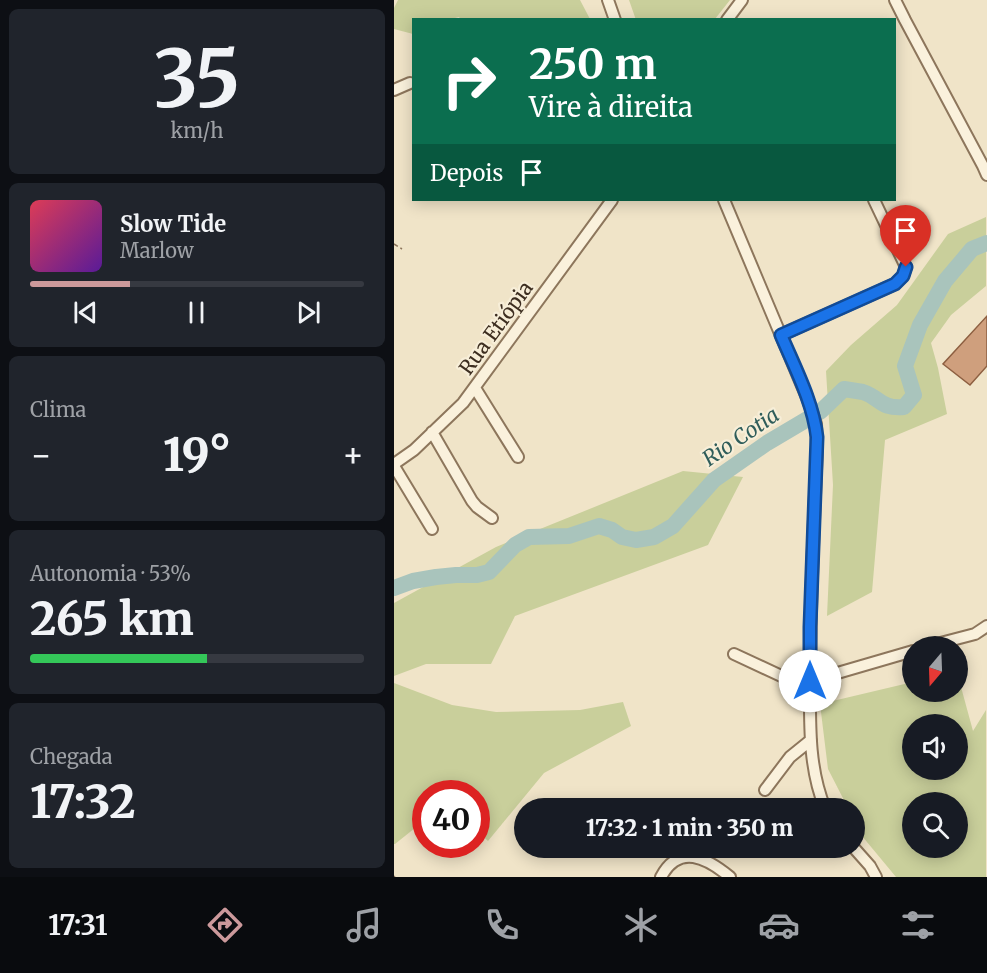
<!DOCTYPE html>
<html lang="pt">
<head>
<meta charset="utf-8">
<style>
  body { margin:0; font-family:Merriweather,serif; background:#20242c; color:#f1f3f6; height:100vh; display:flex; flex-direction:column; font-size:22px; white-space:nowrap }
  * { box-sizing:border-box; margin:0 }
  p { font-size:20px; color:#9ea1a6 }
  .icon { flex:none; width:33px; height:33px; fill:none; stroke:currentColor; stroke-width:2; stroke-linecap:round; stroke-linejoin:round }
  .map { position:relative; flex:1; overflow:hidden }
  .side { display:flex; flex-direction:column; gap:9px; padding:9px; background:#0d0f14; width:394px }
  .side>* { flex:none }
  .banner { position:absolute; left:18px; top:18px; width:484px; height:183px; border-radius:0px; box-shadow:0 3px 15px #0003; background:#0b6e4f; color:#fff; overflow:hidden }
  .needle { width:39px; rotate:199deg }
  .buttons { position:absolute; left:508px; top:636px; display:grid; gap:12px }
  .buttons a { display:grid; place-items:center; width:66px; height:66px; border-radius:50%; background:#171b24; box-shadow:0 3px 15px #0003; font-size:30px }
  .speed { position:absolute; left:18px; top:780px; display:flex; gap:12px; font-size:30px; font-weight:700; text-align:center }
  .speed>* { display:grid; place-content:center; width:78px; height:78px; border-radius:50%; background:#171b24; box-shadow:0 3px 15px #0003; line-height:1 }
  .speed .limit { border:9px solid #d22; background:#fff; color:#111 }
  .pin { position:absolute; display:grid; place-items:center; width:51px; height:51px; color:#fff; margin:-62px -26px; border-radius:50% 50% 50% 0; rotate:-45deg; box-shadow:0 0 6px #0007 }
  .pin .icon { rotate:45deg }
  .me { position:absolute; width:66px; margin:-33px; rotate:0deg; stroke-linejoin:round; filter:drop-shadow(0 0 4px #0008) }
  .turn { display:flex; align-items:center; gap:21px; height:126px; padding:0 18px; font-size:27px }
  .turn .icon { width:78px; height:78px; stroke-width:2.5 }
  .turn b { display:block; font-size:42px; line-height:51px }
  .then { display:flex; align-items:center; height:57px; padding:0 18px; background:#0003; gap:12px; font-size:22px }
  .big { font-size:45px; font-weight:800; line-height:1.1 }
  .side .widget { flex:1; display:flex; flex-direction:column; justify-content:center; gap:9px; min-width:0; padding:0 21px; border-radius:9px; background:#20242c }
  .side .dial { align-items:center; gap:0 }
  .dial b { font-size:78px; line-height:1 }
  .song { display:flex; align-items:center; gap:18px }
  .cover { width:72px; height:72px; border-radius:9px; background:linear-gradient(135deg,hsl(350 70% 55%),hsl(270 70% 35%)) }
  .played { height:6px; border-radius:3px; background:linear-gradient(90deg,#cc999b 30%,#363941 30%) }
  .keys { display:flex; justify-content:space-around; direction:ltr }
  .heat { display:flex; justify-content:space-between; align-items:center; font-size:33px; direction:ltr }
  .charge { height:9px; border-radius:4px; background:linear-gradient(90deg,#34c759 53%,#363941 0) }
  .trip { position:absolute; left:120px; top:798px; width:351px; height:60px; border-radius:30px; background:#171b24; box-shadow:0 3px 15px #0003; font-weight:800; line-height:60px; text-align:center }
  .menu { display:flex; height:96px; justify-content:space-around; align-items:center; background:#090b0e; color:#9ea1a6 }
  .menu .icon { width:42px; height:42px }
  .menu .selected { color:#cc999b }
  .menu b { font-size:27px; color:#f1f3f6 }
  main { display:flex; flex:1; min-height:0 }
  .map>svg:first-child { display:block }
  .green { fill:#c9cf9b; fill-rule:evenodd }
  .lines { fill:none; stroke-linecap:round; stroke-linejoin:round }
  .river { stroke:#a9c4bc; stroke-width:16 }
  .building { fill:#cf9f7d; stroke:#8d5f41; stroke-width:1.5 }
  .minor-casing { stroke:#8d765c; stroke-width:14 }
  .path { stroke:#8d765c; stroke-width:1.5; stroke-dasharray:4.5 3; stroke-linecap:butt }
  .minor { stroke:#faf1dc; stroke-width:10 }
  .route-casing { stroke:#114b97; stroke-width:15 }
  .route { stroke:#1a73e8; stroke-width:10 }
  .labels { text-anchor:middle; stroke-width:4.5; stroke-linejoin:round; paint-order:stroke }
  .street-label { font-size:20px; fill:#3d2e20; stroke:#f7eed8 }
  .water-label { font-size:21px; font-style:italic; fill:#2f5d5a; stroke:#f7eed8 }
</style>
</head>
<body>
<main>
<section class="side">
<div class="widget dial"><b>35</b><p>km/h</p></div>
<div class="widget">
<div class="song"><i class="cover"></i><div><b>Slow Tide</b><p>Marlow</p></div></div>
<div class="played"></div>
<div class="keys"><svg class="icon" aria-label="previous" viewBox="0 0 24 24"><path d="M18 5L8 12l10 7zM5 5v14"/></svg><svg class="icon" aria-label="pause" viewBox="0 0 24 24"><path d="M8 5v14M16 5v14"/></svg><svg class="icon" aria-label="next" viewBox="0 0 24 24"><path d="M6 5l10 7-10 7zM19 5v14"/></svg></div>
</div>
<div class="widget"><p>Clima</p>
<div class="heat"><a>−</a><b class="big">19°</b><a>+</a></div>
</div>
<div class="widget"><p>Autonomia · 53%</p><b class="big">265 km</b><div class="charge"></div></div>
<div class="widget"><p>Chegada</p><b class="big">17:32</b></div>
</section>
<div class="map">
<svg width="593" height="877" viewBox="0 0 593 877">
  <rect width="100%" height="100%" fill="#f0e4c8"/>
  <!-- green -->
  <path class="green" d="M4 0H186L196 19 67 20 65 17 57 19 20 20 19 34 0 29V8Z
    M235 0H336L321 19 242 20Z
    M592 217V286L557 315 537 343 544 368 553 414 491 440 478 592 433 616 439 485 432 371 457 345 503 305 554 234Z
    M289 471 349 477 314 545 121 616 97 664H32L0 676V603L102 547Z
    M564 676 579 731 592 710V877H502L468 836 461 821 460 808H454L434 769 426 704 519 682V692H564ZM564 724V770H519V724ZM564 802V848H519V802Z
    M0 683 58 705 102 712 186 710 229 702 237 726 150 773 94 841 83 831 82 794H32L31 820 1 844H0Z"/>
  <g class="lines">
    <!-- river -->
    <path class="river" d="M0 588 19 581 42 577 62 575H83L95 572 121 545 135 537 175 536 205 526 218 530 228 537 242 540 260 537 279 526 320 480 373 443 427 411 450 389C456 390 463 391 469 392 487 398 486 409 510 407L520 395 511 366 526 325 551 281 578 249 593 243"/>
  </g>
  <!-- building -->
  <path class="building" d="M593 316V366L576 385 549 364Z"/>
  <g class="lines">
    <defs>
      <path id="minor" d="M214 0 221 20
        M501 0 511 20 589 166 593 175
        M333 20 348 0
        M0 90 16 83
        M330 200 414 400 422 424 423 446C420 523 416 600 416 677 416 721 414 767 431 808
        M387 335 501 284 509 276 512 267 480 200
        M81 388 124 457
        M38 432 78 501 83 507 98 518
        M0 464 20 450 69 403 218 200
        M0 466 38 529
        M535 646 581 634 593 626
        M340 654 398 681 404 682 416 681 519 651
        M371 790 396 757 417 740
        M460 848 476 866 482 877
        M267 877C285 843 313 858 336 877"/>
    </defs>
    <!-- minor casing -->
    <use href="#minor" class="minor-casing"/>
    <!-- path -->
    <path class="path" d="M0 244 8 249
      M0 876 1 877"/>
    <!-- minor -->
    <use href="#minor" class="minor"/>
  </g>
  <g class="lines">
    <defs>
      <path id="route" d="M416 681V627L423 437C419 402 401 368 387 335L501 284 509 276 512 267"/>
    </defs>
    <!-- route casing -->
    <use href="#route" class="route-casing"/>
    <!-- route -->
    <use href="#route" class="route"/>
  </g>
  <g class="labels">
    <!-- street labels -->
    <g class="street-label">
      <text transform="translate(102 328) rotate(-54)" y="7">Rua Etiópia</text>
    </g>
    <!-- water labels -->
    <g class="water-label">
      <text transform="translate(347 437) rotate(-34)" y="7">Rio Cotia</text>
    </g>
  </g>
</svg>
<div class="buttons">
<a><svg class="needle" viewBox="-14 -14 28 28"><path d="M0-13l5 13h-10z" fill="#e53935"/><path d="M0 13l5-13h-10z" fill="#9ea1a6"/></svg></a>
<a><svg class="icon" aria-label="sound" viewBox="0 0 24 24"><path d="M4 9h4l5-4v14l-5-4H4zM17 9q2 3 0 6"/></svg></a>
<a><svg class="icon" aria-label="search" viewBox="0 0 24 24"><circle cx="10" cy="10" r="6"/><path d="M15 15l6 6"/></svg></a>
</div>
<div class="speed"><div class="limit">40</div></div>
<div class="pin" style="left:512px;top:267px;background:#d93025"><svg class="icon" aria-label="arrive" viewBox="0 0 24 24"><path d="M6 21V4h12l-3 4 3 4H6"/></svg></div>
<svg class="me" style="left:416px;top:681px" viewBox="-20 -20 40 40"><circle r="19" fill="#fff"/><path d="M0-13L10 11 0 6-10 11z" fill="#1a73e8"/></svg>
<div class="trip">17:32 · 1 min · 350 m</div>
<div class="banner">
<div class="turn"><svg class="icon" aria-label="right" viewBox="0 0 24 24"><path d="M7 20v-9h11M14 6l5 5-5 5"/></svg><div><b>250 m</b>Vire à direita</div></div>
<div class="then">Depois<svg class="icon" aria-label="arrive" viewBox="0 0 24 24"><path d="M6 21V4h12l-3 4 3 4H6"/></svg></div>
</div>
</div>
</main>
<nav class="menu">
<b>17:31</b>
<svg class="icon selected" aria-label="directions" viewBox="0 0 24 24"><path d="M12 3l9 9-9 9-9-9zM9 14v-3h6M13 9l2 2-2 2"/></svg>
<svg class="icon" aria-label="music" viewBox="0 0 24 24"><path d="M9 18V5l10-2v13"/><circle cx="6" cy="18" r="3"/><circle cx="16" cy="16" r="3"/></svg>
<svg class="icon" aria-label="phone" viewBox="0 0 24 24"><path d="M5 4h4l2 5-3 2q2 4 5 5l2-3 5 2v4C11 20 4 13 5 4z"/></svg>
<svg class="icon" aria-label="climate" viewBox="0 0 24 24"><path d="M12 3v18M4 7l16 10M4 17L20 7"/></svg>
<svg class="icon" aria-label="car" viewBox="0 0 24 24"><path d="M5 17H2v-5l4-1 3-4h7l3 4 3 1v5h-3M9 17h6M6 11h13"/><circle cx="7" cy="17" r="2"/><circle cx="17" cy="17" r="2"/></svg>
<svg class="icon" aria-label="filters" viewBox="0 0 24 24"><path d="M4 7h16M4 17h16"/><circle cx="9" cy="7" r="2"/><circle cx="15" cy="17" r="2"/></svg>
</nav>
</body>
</html>
